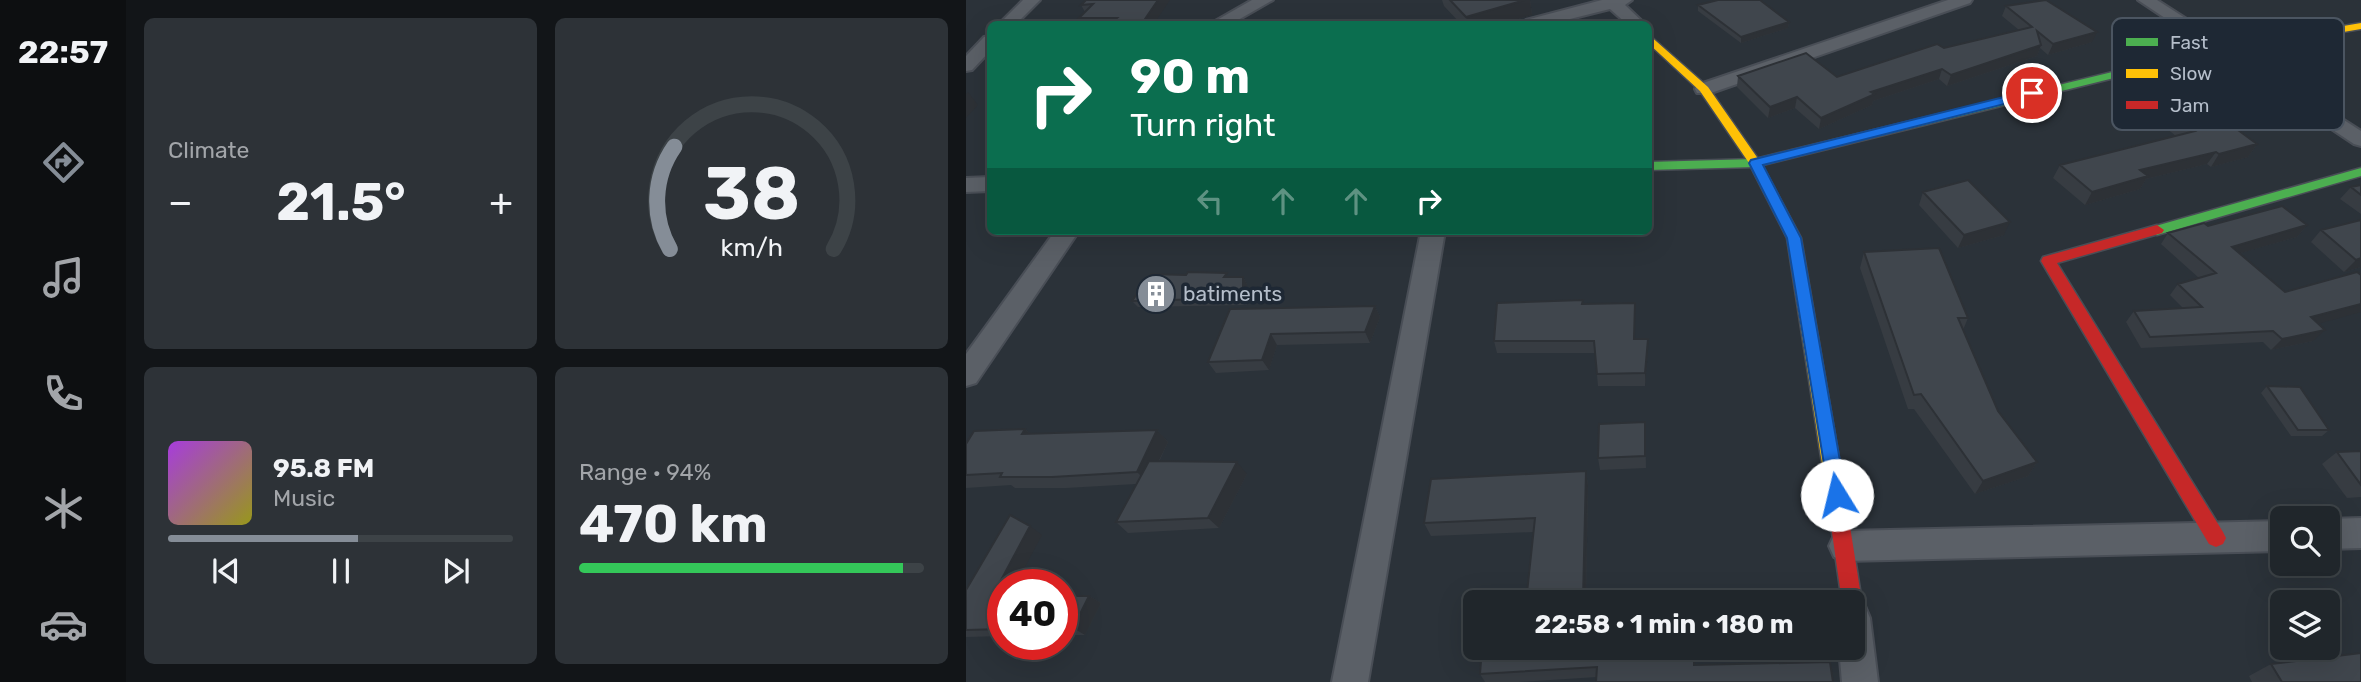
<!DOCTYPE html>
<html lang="en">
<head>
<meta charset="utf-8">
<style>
  body { margin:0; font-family:Rubik,sans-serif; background:#2d3237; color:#f1f3f6; height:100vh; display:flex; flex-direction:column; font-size:26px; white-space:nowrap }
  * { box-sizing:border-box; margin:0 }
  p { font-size:23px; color:#a2a5a9 }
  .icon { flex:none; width:38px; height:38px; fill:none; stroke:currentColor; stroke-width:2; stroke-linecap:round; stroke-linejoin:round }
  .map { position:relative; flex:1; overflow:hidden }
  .panel { display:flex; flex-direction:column; gap:18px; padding:18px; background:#121518; width:840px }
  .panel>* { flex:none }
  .hud { position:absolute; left:21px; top:21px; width:665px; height:214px; border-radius:10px; box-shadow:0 7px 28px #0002,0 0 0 2px #3d4347; background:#0b6e4f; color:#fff; overflow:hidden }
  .controls { position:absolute; left:1304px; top:506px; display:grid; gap:14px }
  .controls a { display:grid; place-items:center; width:70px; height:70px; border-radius:10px; background:#20262b; box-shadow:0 7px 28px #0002,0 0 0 2px #3d4347; font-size:35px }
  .speed { position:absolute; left:21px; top:569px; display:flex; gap:14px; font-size:35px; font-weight:700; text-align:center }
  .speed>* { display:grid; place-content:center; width:91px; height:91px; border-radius:50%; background:#20262b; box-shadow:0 7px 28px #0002,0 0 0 2px #3d4347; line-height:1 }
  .speed .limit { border:10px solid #d22; background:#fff; color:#111 }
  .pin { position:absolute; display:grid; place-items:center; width:60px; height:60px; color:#fff; margin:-30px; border:4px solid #fff; border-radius:50%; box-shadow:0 2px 7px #0007 }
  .me { position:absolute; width:77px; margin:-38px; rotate:351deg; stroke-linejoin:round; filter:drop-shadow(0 0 5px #0008) }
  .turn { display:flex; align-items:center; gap:24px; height:147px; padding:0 28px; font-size:32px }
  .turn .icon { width:91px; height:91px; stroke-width:2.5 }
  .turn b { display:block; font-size:49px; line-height:60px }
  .lanes { display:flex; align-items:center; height:66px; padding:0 28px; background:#0003; justify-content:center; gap:35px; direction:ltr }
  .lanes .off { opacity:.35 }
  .big { font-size:52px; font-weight:700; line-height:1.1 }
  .panel .widget { flex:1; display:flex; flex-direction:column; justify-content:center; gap:10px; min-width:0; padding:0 24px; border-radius:10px; background:#2d3237 }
  .panel .dial { align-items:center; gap:0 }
  .dial svg { height:182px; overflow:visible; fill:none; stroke:#3d4347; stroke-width:7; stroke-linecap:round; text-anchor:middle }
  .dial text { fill:#f1f3f6; stroke:none }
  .song { display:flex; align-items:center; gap:21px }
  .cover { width:84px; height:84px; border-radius:10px; background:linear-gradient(135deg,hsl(280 70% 55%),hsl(60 70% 35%)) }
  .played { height:7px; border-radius:4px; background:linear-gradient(90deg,#858d97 55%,#3d4347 55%) }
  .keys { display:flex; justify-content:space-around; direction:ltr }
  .heat { display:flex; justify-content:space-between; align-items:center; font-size:38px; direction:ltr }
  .charge { height:10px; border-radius:5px; background:linear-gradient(90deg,#34c759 94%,#3d4347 0) }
  .panel .tiles { flex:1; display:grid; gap:18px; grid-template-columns:repeat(2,1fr) }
  .trip { position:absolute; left:497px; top:590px; width:402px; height:70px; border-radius:10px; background:#20262b; box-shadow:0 7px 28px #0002,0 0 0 2px #3d4347; font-weight:700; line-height:70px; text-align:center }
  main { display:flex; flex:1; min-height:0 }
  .menu { display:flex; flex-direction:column; width:126px; justify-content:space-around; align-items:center; background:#0d0f11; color:#a2a5a9 }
  .menu .icon { width:49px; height:49px }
  .menu .selected { color:#858d97 }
  .menu b { font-size:32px; color:#f1f3f6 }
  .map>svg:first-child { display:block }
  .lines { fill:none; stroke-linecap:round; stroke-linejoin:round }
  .street-casing { stroke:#494e56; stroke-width:4 }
  .fast-casing { stroke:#494e56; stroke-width:3 }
  .slow-casing { stroke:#494e56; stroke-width:3 }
  .jam-casing { stroke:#494e56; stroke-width:3 }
  .street { fill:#5b6067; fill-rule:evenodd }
  .fast { fill:#4caf50; fill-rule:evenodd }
  .slow { fill:#ffc107; fill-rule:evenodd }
  .jam { fill:#c62828; fill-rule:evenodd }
  .wall { fill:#373c42 }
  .shaded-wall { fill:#2d3136 }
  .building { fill:#40464d; stroke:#2d3136; stroke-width:2 }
  .route { fill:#1a73e8; stroke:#114b97; stroke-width:2 }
  .labels { text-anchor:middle; stroke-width:7; stroke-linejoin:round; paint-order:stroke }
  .poi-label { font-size:21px; fill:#b5beca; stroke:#1e2834; text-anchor:start }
  .key { fill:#1e2834; stroke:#4b5561; stroke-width:2 }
  .key-label { font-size:19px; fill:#b5beca }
</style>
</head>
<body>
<main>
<nav class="menu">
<b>22:57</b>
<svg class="icon selected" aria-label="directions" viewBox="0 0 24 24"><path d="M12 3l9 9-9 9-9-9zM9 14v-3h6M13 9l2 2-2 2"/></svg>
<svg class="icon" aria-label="music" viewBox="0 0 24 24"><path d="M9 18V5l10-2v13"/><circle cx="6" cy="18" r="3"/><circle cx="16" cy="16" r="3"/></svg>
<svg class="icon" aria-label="phone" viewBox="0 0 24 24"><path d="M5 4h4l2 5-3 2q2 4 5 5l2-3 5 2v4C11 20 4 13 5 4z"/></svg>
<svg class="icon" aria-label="climate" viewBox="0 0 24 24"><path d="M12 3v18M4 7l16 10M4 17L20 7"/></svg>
<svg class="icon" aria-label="car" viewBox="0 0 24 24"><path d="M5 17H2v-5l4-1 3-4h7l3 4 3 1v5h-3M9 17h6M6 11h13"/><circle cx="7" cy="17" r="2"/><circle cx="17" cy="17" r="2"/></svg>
</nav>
<section class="panel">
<div class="tiles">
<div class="widget"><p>Climate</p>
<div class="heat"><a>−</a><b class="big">21.5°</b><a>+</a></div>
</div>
<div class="widget dial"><svg viewBox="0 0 100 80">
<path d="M14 69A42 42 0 1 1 86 69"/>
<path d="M14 69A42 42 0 0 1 16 24" stroke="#858d97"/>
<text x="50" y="56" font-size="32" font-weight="700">38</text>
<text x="50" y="72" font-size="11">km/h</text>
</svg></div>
<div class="widget">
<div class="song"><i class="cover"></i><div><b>95.8 FM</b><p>Music</p></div></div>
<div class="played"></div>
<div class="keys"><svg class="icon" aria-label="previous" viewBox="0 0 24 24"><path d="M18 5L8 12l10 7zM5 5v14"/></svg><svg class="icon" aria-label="pause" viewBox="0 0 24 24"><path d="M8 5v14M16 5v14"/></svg><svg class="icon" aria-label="next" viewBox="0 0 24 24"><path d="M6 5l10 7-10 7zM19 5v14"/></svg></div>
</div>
<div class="widget"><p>Range · 94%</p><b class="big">470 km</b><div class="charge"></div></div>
</div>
</section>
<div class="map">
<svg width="1395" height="682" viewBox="0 0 1395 682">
  <rect width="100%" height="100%" fill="#2b3239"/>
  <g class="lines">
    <defs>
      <path id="street" d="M57 0H74L50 24H33Z
        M286 0H307L265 24H244Z
        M636 0H666L659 5 679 24H661L644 9 584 24H557L560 20Z
        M982 0H1006L1004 3 745 93H731L729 89 731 85Z
        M1172 0H1191L1395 131V146L1388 144Z
        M24 36V51L6 70 0 71V56L18 37Z
        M24 177V191L0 192V178Z
        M89 231H113L10 383 0 386V354Z
        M455 231H479L402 682H366Z
        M1395 518V548L1362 549V519Z
        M1316 521V551L879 561 868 557 863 546 868 535 879 531Z
        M887 601 899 606 904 618 912 682H876L873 648H887V602H884Z"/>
      <path id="fast" d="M1237 50 1241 51V55L789 167 682 170V162L789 159Z
        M1395 168V176L1191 235 1184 230 1186 227Z"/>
      <path id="slow" d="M1395 23V29L1237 56 1232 53 1237 50Z
        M682 34 742 87 795 163 835 238 875 470 872 476 866 478 860 476 857 470 821 238 783 163 734 91 682 43Z"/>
      <path id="jam" d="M1191 225 1198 230 1196 233 1091 263 1257 532 1260 538 1257 544 1250 547 1243 544 1075 261 1077 257Z
        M866 462 872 464 875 470 896 602 893 609 887 611V602H876L857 470 860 464Z"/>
    </defs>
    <!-- street casing -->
    <use href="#street" class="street-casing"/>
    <!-- fast casing -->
    <use href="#fast" class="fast-casing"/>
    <!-- slow casing -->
    <use href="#slow" class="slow-casing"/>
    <!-- jam casing -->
    <use href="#jam" class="jam-casing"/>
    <!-- street -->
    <use href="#street" class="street"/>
    <!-- fast -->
    <use href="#fast" class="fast"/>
    <!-- slow -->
    <use href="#slow" class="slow"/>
    <!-- jam -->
    <use href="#jam" class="jam"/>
  </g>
  <!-- wall -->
  <path class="wall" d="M120 0 189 22 191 24H117L113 18 119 12 115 5Z
    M476 0H564L566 15 536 24H495L478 6Z
    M732 5 823 22 822 28 775 43 732 11Z
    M1040 6 1126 42 1082 55 1074 48 1071 56 981 86 973 79 907 101 906 105 853 129 829 108 802 118 771 87 772 76 871 77 978 48 1053 30 1036 16Z
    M1179 93 1291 144 1282 157 1245 167 1241 164 1180 179 1174 189 1119 205 1087 178 1094 165 1210 136 1172 106Z
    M1395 185V214L1374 199 1385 187Z
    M957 192 1038 235 992 248 953 205Z
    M1395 220V267L1378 272 1345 242 1355 230Z
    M1341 225 1331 237 1274 253 1352 324 1347 341 1305 350 1297 342 1175 348 1160 322 1168 311 1217 308 1204 295 1212 284 1233 278 1195 244 1202 233 1242 226Z
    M898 252 1002 318 997 330 1032 411 1071 462 1062 476 1009 494 948 409H942L894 268Z
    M263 277H277L281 284V305L172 307 166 301Z
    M669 303V339L682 351 679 386H632L629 353H531L528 341 617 304Z
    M409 306 414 317 404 343 311 345 303 370 250 373 242 362 264 309Z
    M1301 386 1363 430 1356 436H1325L1295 393Z
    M679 422 680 468 634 470 632 458Z
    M59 429 65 434 191 430 202 442 193 462 281 474 253 528 162 533 150 522 170 484 100 488H49L45 485 0 488V444Z
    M1395 451V497L1381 498 1356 464 1371 452Z
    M620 471 622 485 620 600 560 602 568 532 465 536 458 523Z
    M76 535 37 584V636L0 637V590Z
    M96 596H123L135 603 119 635H96Z
    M728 648 631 677 553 682H519L514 674Z
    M1305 664 1395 682H1286L1283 676Z"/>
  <!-- shaded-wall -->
  <path class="shaded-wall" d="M192 0H204L188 24 190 22 191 24H178L177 22Z
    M559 0H564L566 15 536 24H502L500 17Z
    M823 22 822 28 775 43V37Z
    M1131 32 1126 42 1082 55 1087 44Z
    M1075 45 1071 56 981 86 985 75Z
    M976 69 973 79 907 101 906 105 853 129 855 118 905 92Z
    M2 92 12 105 0 118V94Z
    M831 97 829 108 802 118 804 107Z
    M1291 144 1282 157 1245 167 1253 154Z
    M1250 152 1241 164 1180 179 1174 189 1119 205 1126 192 1174 170Z
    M1044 222 1038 235 992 248 998 235Z
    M1341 225 1331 237 1257 258 1266 247Z
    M1395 258V267L1378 272 1390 260Z
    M277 277 281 284V305L277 298Z
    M1395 304V312L1334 329 1345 317Z
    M409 306 414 317 404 343 399 332Z
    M1359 330 1347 341 1305 350 1316 339Z
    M305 334 311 345 303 370 296 360Z
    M682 339V351L679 386V373Z
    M59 429 72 441 56 434Z
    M191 430 202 442 182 483 171 472Z
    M271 462 281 474 253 528 242 518Z
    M1071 462 1062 476 1009 494 1017 481Z
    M620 471 622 485 620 602H617Z
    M64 526 76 535 50 584H37V603L26 597Z
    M123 596 135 603 119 635 107 628Z"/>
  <!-- building -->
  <path class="building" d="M120 0H192L177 22H190L188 24H144L151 18H113L127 4 115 5Z
    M484 0H559L500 17Z
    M752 0H794L823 22 775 37 732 5Z
    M1080 0 1131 32 1087 44 1071 31 1075 45 985 75 976 69 905 92 909 94 855 118 831 97 804 107 772 76 840 53 871 77 971 44 978 48 1066 27 1040 6Z
    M1212 86 1291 144 1253 154 1250 152 1174 170 1182 176 1126 192 1094 165 1229 131 1179 93Z
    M1002 180 1044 222 998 235 957 192Z
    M1395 185V195L1385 187Z
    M1316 206 1341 225 1266 247 1319 292 1391 272 1395 275V304L1345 317 1359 330 1316 339 1307 331 1184 337 1168 311 1236 307 1212 284 1250 273 1202 233 1238 223 1242 226Z
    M1395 220V258L1390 260 1355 230Z
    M973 248 1002 318H992L1032 411 1071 462 1017 481 955 394 948 395 898 252Z
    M222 272 261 273 258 277H277V298L166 301 185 274 220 275Z
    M617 300 616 304 669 303 668 339H682L679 373 631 374 628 341H528L531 303Z
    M409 306 399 332 305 334 296 360 242 362 264 309Z
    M1301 386 1334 387 1363 430H1332Z
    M679 422V456L632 458 633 424Z
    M59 429 56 434 191 430 171 472 86 477H34L36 473 0 475V444L8 431Z
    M1395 451V485L1371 452Z
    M183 461 271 462 242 518 150 522Z
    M620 471 617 600 722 602H560L569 518 458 523 465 479Z
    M44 515 64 526 26 597H37V629L0 630V590Z
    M96 596H123L107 628H96Z
    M516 648H728V665L864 662 867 682H630L631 667 514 674Z
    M1395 653V682H1316L1305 664Z"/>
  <!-- route -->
  <path class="route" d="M1066 90 1070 91V96L797 165 835 238 880 495 877 501 871 503 864 501 821 238 783 163 785 160Z"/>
  <!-- icons -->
  <defs>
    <symbol id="building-disc" viewBox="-11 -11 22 22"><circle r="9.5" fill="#858d97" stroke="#1e2834"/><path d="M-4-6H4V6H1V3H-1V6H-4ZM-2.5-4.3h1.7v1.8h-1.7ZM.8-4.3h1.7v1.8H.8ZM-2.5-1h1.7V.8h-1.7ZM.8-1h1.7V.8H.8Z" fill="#fff"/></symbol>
  </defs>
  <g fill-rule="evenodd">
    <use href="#building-disc" x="168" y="272" width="44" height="44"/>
  </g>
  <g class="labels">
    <!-- poi labels -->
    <g class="poi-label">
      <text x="217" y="301">batiments</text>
    </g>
  </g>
  <!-- legend -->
  <rect x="1146" y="18" width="232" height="112" rx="10" class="key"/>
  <rect x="1160" y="38" width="32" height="8" fill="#4caf50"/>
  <rect x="1160" y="69" width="32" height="9" fill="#ffc107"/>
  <rect x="1160" y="101" width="32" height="8" fill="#c62828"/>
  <g class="key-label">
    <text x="1204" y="49">Fast</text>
    <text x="1204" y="80">Slow</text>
    <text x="1204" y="112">Jam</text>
  </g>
</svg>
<div class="controls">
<a><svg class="icon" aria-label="search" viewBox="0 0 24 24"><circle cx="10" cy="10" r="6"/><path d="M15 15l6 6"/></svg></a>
<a><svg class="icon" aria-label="layers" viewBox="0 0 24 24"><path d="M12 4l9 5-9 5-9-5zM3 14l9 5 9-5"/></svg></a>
</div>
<div class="speed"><div class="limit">40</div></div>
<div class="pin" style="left:1066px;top:93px;background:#d93025"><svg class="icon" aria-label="arrive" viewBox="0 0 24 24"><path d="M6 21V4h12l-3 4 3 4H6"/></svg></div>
<svg class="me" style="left:871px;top:495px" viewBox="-20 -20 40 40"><circle r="19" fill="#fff"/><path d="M0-13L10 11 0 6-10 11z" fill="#1a73e8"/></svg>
<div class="trip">22:58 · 1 min · 180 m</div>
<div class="hud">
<div class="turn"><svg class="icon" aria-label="right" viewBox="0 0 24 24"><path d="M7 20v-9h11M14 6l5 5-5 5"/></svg><div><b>90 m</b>Turn right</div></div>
<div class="lanes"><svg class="icon off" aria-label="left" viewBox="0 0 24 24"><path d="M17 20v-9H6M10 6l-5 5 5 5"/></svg><svg class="icon off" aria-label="ahead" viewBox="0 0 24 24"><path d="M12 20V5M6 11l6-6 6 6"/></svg><svg class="icon off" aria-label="ahead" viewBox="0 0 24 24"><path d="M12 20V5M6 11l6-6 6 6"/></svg><svg class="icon" aria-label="right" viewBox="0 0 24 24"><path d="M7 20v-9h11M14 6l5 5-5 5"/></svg></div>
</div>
</div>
</main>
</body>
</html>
